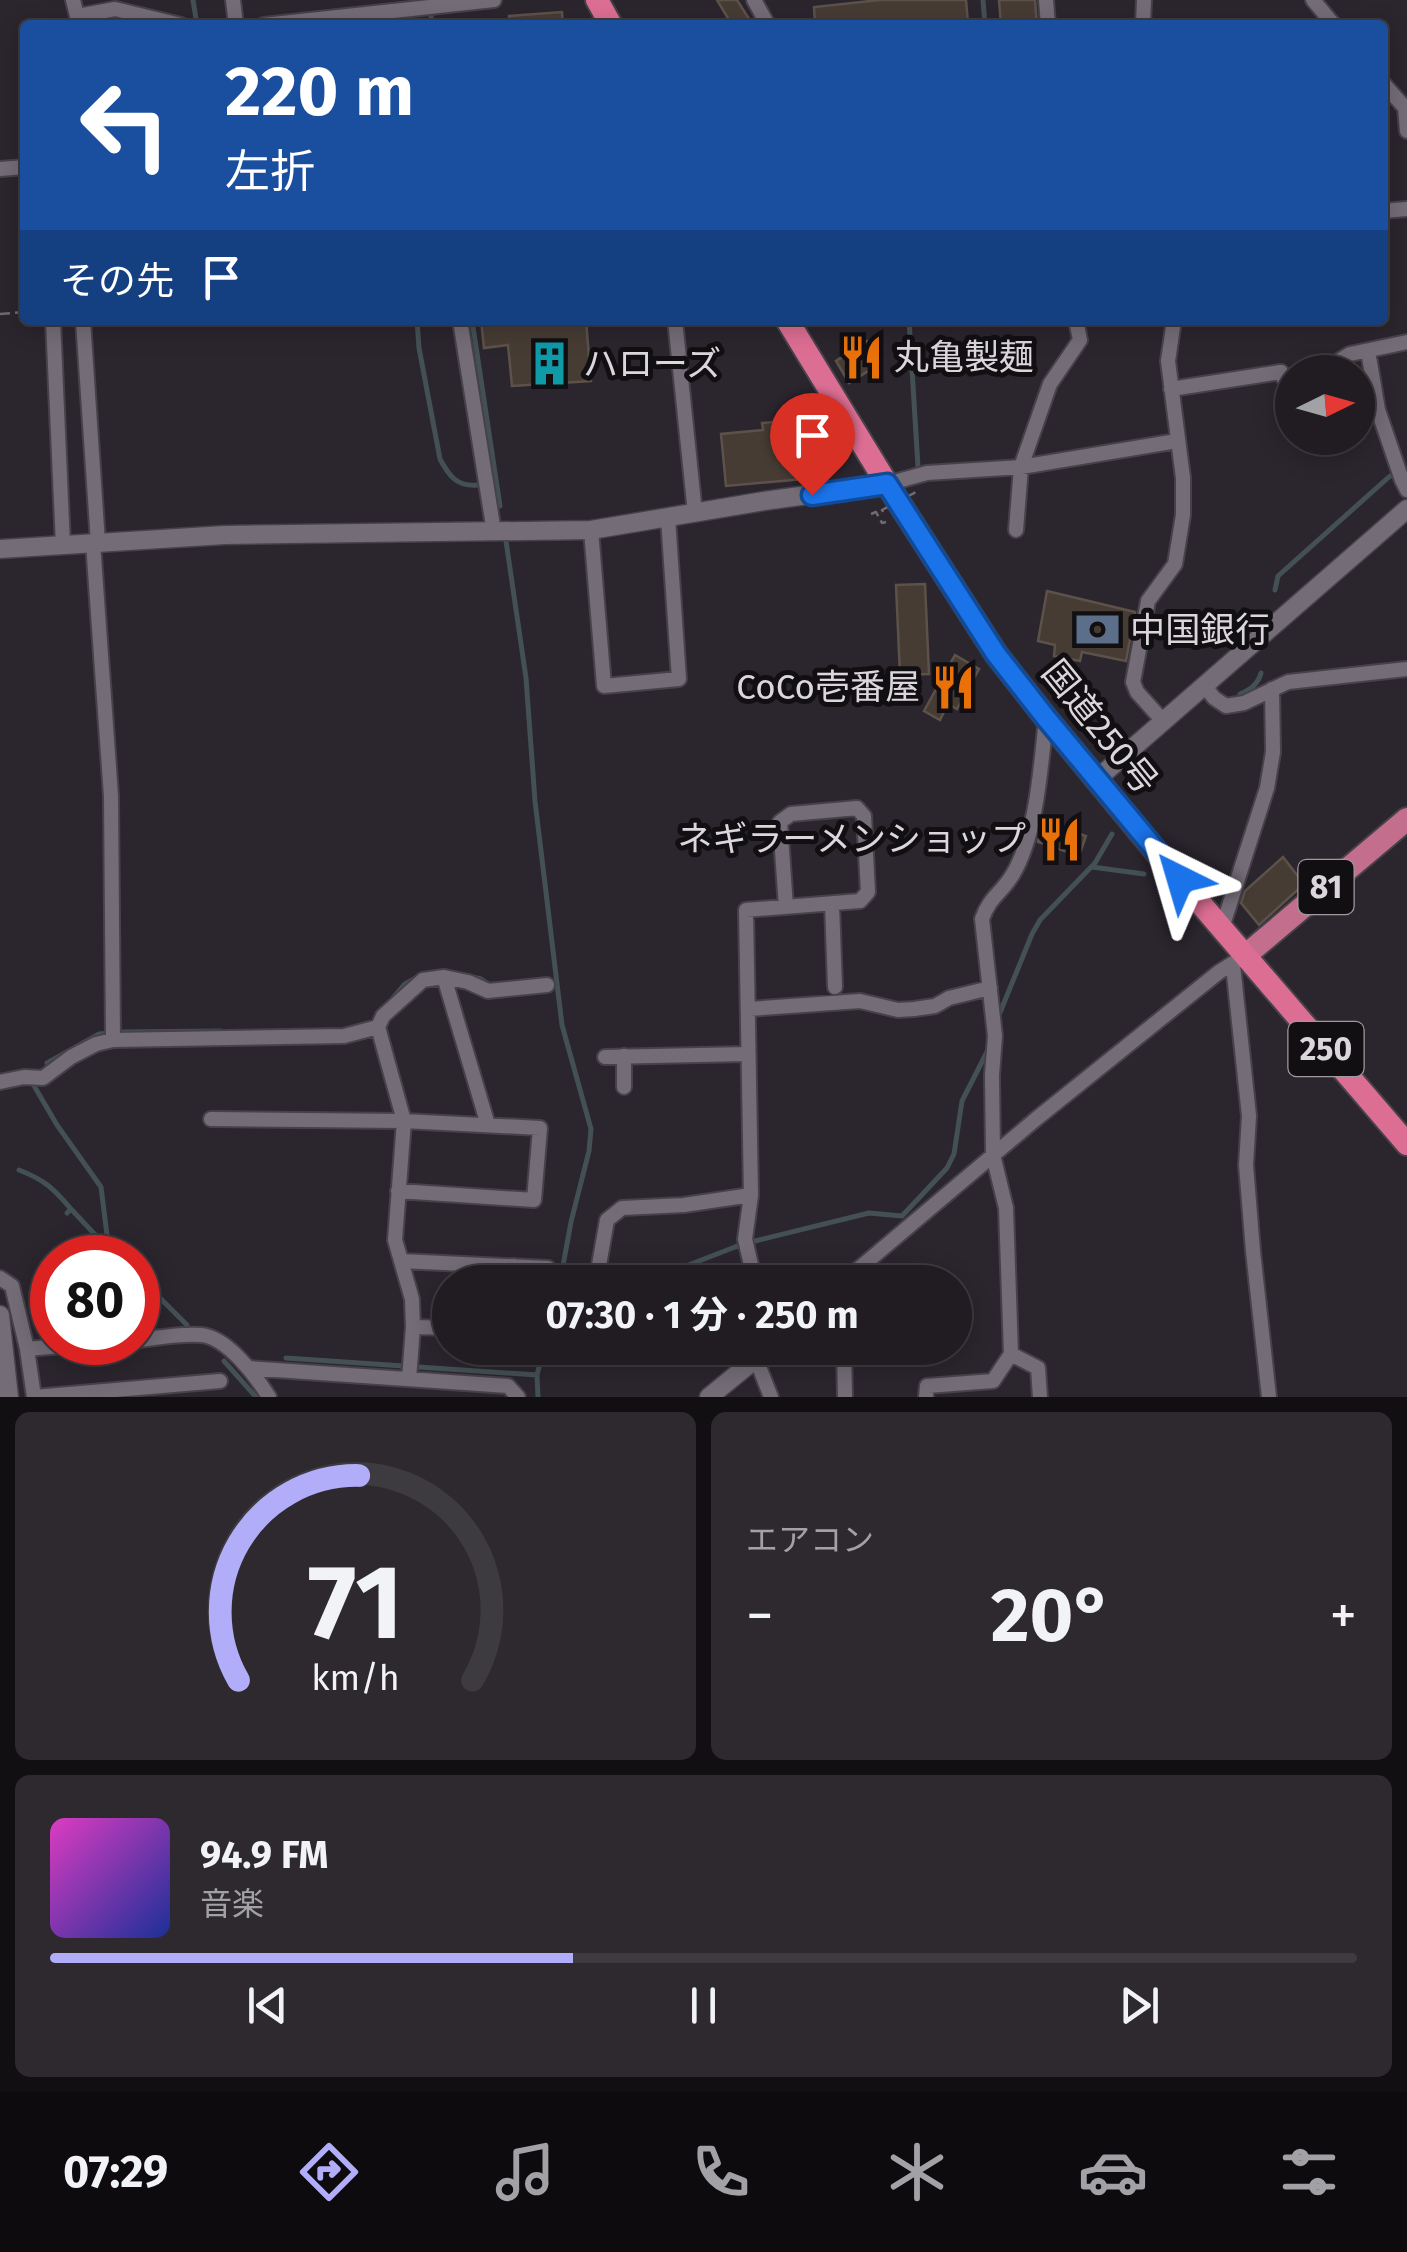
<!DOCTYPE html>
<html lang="ja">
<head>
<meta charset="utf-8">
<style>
  body { margin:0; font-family:"Fira Sans","Noto Sans JP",sans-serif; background:#2d292f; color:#f1f3f6; height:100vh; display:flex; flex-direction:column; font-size:38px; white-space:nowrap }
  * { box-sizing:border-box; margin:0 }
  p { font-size:32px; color:#a2a1a5 }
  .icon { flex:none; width:55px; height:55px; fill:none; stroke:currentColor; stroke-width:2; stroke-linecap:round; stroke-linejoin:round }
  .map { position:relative; height:1397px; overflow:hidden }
  .side { display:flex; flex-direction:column; gap:15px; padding:15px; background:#120f13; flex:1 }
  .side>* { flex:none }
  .banner { position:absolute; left:20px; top:20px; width:1368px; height:305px; border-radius:10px; box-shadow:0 5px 25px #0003,0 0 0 2px #3d3a40; background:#1a4fa0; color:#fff; overflow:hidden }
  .needle { width:65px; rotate:85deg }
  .controls { position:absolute; left:1275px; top:355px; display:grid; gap:20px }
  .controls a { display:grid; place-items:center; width:100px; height:100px; border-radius:50%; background:#201c22; box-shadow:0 5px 25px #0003,0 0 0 2px #3d3a40; font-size:50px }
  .speed { position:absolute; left:30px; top:1235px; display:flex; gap:20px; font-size:50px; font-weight:700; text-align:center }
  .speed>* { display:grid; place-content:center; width:130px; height:130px; border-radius:50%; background:#201c22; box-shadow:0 5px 25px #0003,0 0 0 2px #3d3a40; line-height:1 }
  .speed .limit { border:15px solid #d22; background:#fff; color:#111 }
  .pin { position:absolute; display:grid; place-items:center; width:85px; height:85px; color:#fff; margin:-102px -42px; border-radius:50% 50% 50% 0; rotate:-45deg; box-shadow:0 0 10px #0007 }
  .pin .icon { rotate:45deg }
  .me { position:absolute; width:110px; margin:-55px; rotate:320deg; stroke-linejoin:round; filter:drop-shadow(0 0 8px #0008) }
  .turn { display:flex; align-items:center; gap:35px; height:210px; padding:0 40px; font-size:45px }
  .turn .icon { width:130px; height:130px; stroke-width:2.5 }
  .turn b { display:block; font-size:70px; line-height:85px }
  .then { display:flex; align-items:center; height:95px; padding:0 40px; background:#0003; gap:20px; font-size:38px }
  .big { font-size:75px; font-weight:700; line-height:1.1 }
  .side .widget { flex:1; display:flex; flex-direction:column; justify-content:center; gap:15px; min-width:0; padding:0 35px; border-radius:15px; background:#2d292f }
  .side .dial { align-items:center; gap:0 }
  .dial svg { height:260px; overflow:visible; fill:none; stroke:#3d3a40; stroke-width:7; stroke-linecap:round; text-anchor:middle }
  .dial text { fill:#f1f3f6; stroke:none }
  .song { display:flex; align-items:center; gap:30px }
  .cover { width:120px; height:120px; border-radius:15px; background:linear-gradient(135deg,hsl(310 70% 55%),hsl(230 70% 35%)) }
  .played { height:10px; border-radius:5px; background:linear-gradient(90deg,#b2adf9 40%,#3d3a40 40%) }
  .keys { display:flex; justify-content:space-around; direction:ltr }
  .heat { display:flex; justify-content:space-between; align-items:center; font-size:55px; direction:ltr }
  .side .tiles { flex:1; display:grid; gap:15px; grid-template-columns:1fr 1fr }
  .widget:last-child { grid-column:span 2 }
  .trip { position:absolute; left:432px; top:1265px; width:540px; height:100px; border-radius:50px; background:#201c22; box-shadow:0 5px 25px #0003,0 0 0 2px #3d3a40; font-weight:700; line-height:100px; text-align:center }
  .tab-bar { display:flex; height:160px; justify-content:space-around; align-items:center; background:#0d0b0e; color:#a2a1a5 }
  .tab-bar .icon { width:70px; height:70px }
  .tab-bar .on { color:#b2adf9 }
  .tab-bar b { font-size:45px; color:#f1f3f6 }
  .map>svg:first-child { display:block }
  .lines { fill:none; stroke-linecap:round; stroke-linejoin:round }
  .stream { stroke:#445154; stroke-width:5 }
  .building { fill:#463c34; stroke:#5d524a; stroke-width:2.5 }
  .minor-casing { stroke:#474249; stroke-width:18 }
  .tertiary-casing { stroke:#474249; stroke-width:21 }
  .primary-casing { stroke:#474249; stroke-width:26 }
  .trunk-casing { stroke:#474249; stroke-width:26 }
  .path { stroke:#706b73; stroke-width:2.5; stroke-dasharray:10 5; stroke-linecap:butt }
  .minor { stroke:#746d78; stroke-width:14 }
  .tertiary { stroke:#746d78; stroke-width:18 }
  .primary { stroke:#c36e8c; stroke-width:22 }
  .trunk { stroke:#dd6e93; stroke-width:22 }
  .path-bridge { stroke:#706b73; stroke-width:2.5; stroke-dasharray:10 5; stroke-linecap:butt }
  .route-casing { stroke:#114b97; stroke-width:25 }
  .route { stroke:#1a73e8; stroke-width:18 }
  .labels { text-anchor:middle; stroke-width:10; stroke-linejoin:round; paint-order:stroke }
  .shield { fill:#120f13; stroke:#9e9aa0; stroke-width:2.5 }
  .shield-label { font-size:32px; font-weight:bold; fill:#dad6dc }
  .poi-label { font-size:35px; fill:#dad6dc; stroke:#120f13; text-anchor:start }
  .street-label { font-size:35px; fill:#dad6dc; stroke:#120f13 }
</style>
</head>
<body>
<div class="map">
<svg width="1407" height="1397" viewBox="0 0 1407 1397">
  <rect width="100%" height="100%" fill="#2b252e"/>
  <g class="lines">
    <!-- stream -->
    <path class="stream" d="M193 0 197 25
      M429 0 432 25
      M983 0 985 25
      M417 320 419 348 440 459C449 476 457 487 478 485
      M472 320 500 506
      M909 320 918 467
      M506 541 526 678 535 801 562 1025 591 1129 589 1151 571 1222 560 1282
      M1275 590 1278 576 1390 476H1399
      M1240 694C1251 690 1258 684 1261 673
      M1092 867 1144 874
      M468 976 481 979 490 985
      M393 998 405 984 423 974
      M997 1020 1032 934 1040 920 1095 863 1112 834
      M47 1063 99 1034 122 1032 220 1031
      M33 1084 57 1125 101 1187 108 1243 105 1247
      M19 1170C45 1180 54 1189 71 1209
      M67 1213 71 1209 117 1258
      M138 1276 187 1325
      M645 1282 735 1247 755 1241 869 1213 902 1216 947 1168 954 1154 962 1101 988 1050
      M286 1358 537 1375
      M224 1361 256 1397
      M538 1397 537 1375 544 1348"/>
  </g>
  <!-- building -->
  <path class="building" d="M717 0H737L753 25H732Z
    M880 0H966L968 23 815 25 814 7Z
    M999 0H1035L1037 25H1001Z
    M562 12 563 25H510L509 16Z
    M481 320H586L591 381 512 386 508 345 484 348Z
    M867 341 881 363 849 383 836 361Z
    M811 419 812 426 821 425 826 477 726 486 721 434 763 430 762 423Z
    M925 584 929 674 900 675 896 585Z
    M1047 591 1135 612 1126 661 1082 652 1080 661 1054 656 1055 645 1038 641Z
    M955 655 979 669 957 709 948 704 940 720 924 711Z
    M1043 821 1086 836 1079 856 1038 842Z
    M1283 857 1304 884 1259 925 1241 903 1245 891Z"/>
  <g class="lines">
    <defs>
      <path id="minor" d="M73 0 79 24
        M233 0 236 25
        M754 0 768 25
        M1046 0 1048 25
        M1313 0 1334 25
        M78 16 115 9 181 25
        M264 25 494 0
        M1143 25 1144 0
        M1382 82 1407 110
        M1405 108 1407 131
        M0 169 25 167
        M1382 211 1407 209
        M53 320 63 545
        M83 320 98 543
        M460 320 494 532
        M675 320 695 513
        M1368 351 1378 410 1402 480 1407 490
        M1321 372 1350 354 1407 342
        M1171 389 1281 372 1283 377 1292 376
        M887 484 927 473 1021 467 1177 441
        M591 530 604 686 679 679 668 518
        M1016 530 1021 467 1050 384 1080 340 1076 320
        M1204 685 1214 698 1226 706 1244 703 1288 682 1407 669
        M1163 721 1137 692 1133 682 1148 601 1175 564 1183 515V478L1168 361 1174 320
        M832 904 835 987
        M1222 928 1267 788 1273 752 1272 689
        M1233 965 1249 1116 1246 1165 1253 1251 1269 1397
        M444 977 468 982 488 991 547 985
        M749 1009 860 1001 898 1010 914 1009 935 1006 949 998 990 988
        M378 1027 404 1121 395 1240 412 1299 413 1327 409 1379
        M113 1040 344 1036 378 1027 383 1016 423 980 444 977 488 1125
        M605 1057 747 1054
        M0 1082 24 1077 43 1078 71 1057 96 1044 113 1040 111 796 93 543
        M624 1087V1056
        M211 1119 404 1121 540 1128 534 1200 398 1191
        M401 1261 548 1268
        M0 1278 12 1286 27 1349 34 1397
        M511 1282 514 1266
        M596 1282 607 1220 622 1208 684 1205 751 1195
        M755 1282 745 1239 751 1195 746 910 860 901 868 892 864 816 857 808 791 814 780 822 786 907
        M843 1282 1036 1119 1219 972 1246 955
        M413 1327 450 1328
        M138 1340C157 1338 181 1333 201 1335 227 1337 256 1376 269 1397
        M756 1348V1359L771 1397
        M844 1348 845 1397
        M27 1349 107 1342
        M248 1368 508 1386 518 1397
        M34 1397 220 1381
        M926 1397 927 1386 993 1381 1011 1354
        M1040 1397 1038 1368 1011 1354 1006 1208 993 1155 992 1075 995 1036 982 919C990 896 1002 893 1013 874 1037 834 1041 764 1046 718"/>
      <path id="tertiary" d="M0 549 225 535 591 530 764 501 887 484
        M1097 779 1407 509
        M0 1315 9 1397
        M709 1397 769 1348"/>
      <path id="primary" d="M1246 955 1407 819"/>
      <path id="trunk" d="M597 0 611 25
        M787 320 887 484 996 654 1046 718 1158 854 1407 1144"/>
    </defs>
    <!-- minor casing -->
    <use href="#minor" class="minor-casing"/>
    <!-- tertiary casing -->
    <use href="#tertiary" class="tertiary-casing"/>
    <!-- primary casing -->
    <use href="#primary" class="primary-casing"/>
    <!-- trunk casing -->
    <use href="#trunk" class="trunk-casing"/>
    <!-- path -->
    <path class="path" d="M0 314 25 312
      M871 514 876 512 882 523 886 522"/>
    <!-- minor -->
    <use href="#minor" class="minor"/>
    <!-- tertiary -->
    <use href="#tertiary" class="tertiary"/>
    <!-- primary -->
    <use href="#primary" class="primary"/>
    <!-- trunk -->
    <use href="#trunk" class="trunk"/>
    <!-- path-bridge -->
    <path class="path-bridge" d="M883 512 882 510 916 492"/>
  </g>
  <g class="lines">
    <defs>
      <path id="route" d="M812 495 887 484 996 654 1046 718 1180 879"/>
    </defs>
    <!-- route casing -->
    <use href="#route" class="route-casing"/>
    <!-- route -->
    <use href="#route" class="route"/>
  </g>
  <!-- icons -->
  <defs>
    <symbol id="restaurant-bare" viewBox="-9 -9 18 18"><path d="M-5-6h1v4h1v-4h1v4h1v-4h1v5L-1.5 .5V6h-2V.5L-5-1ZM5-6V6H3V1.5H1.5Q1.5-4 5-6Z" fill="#e8710a" stroke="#120f13" stroke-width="2.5" paint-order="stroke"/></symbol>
    <symbol id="building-bare" viewBox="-9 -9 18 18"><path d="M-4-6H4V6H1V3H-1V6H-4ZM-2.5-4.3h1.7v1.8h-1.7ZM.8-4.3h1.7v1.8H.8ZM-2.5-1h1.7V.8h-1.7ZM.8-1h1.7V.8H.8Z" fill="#0f9aa8" stroke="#120f13" stroke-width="2.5" paint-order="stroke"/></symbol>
    <symbol id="bank-bare" viewBox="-9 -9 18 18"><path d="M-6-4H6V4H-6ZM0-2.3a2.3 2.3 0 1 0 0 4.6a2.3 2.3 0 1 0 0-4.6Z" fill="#5c6f8a" stroke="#120f13" stroke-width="2.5" paint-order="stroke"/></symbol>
  </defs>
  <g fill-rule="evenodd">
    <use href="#restaurant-bare" x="830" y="326" width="63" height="63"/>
    <use href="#building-bare" x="518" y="332" width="63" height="63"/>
    <use href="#bank-bare" x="1066" y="598" width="63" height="63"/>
    <use href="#restaurant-bare" x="922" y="656" width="63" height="63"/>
    <use href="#restaurant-bare" x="1028" y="808" width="63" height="63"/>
  </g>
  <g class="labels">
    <!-- shield labels -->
    <g class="shield">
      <rect x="1298.5" y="860" width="55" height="54" rx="8"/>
      <rect x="1288.5" y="1022" width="75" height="54" rx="8"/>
    </g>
    <g class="shield-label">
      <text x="1326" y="898">81</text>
      <text x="1326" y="1060">250</text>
    </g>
    <!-- poi labels -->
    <g class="poi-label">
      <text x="894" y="369">丸亀製麺</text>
      <text x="583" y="376">ハローズ</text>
      <text x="1130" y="642">中国銀行</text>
      <text x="920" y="699" text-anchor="end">CoCo壱番屋</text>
      <text x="1026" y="851" text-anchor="end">ネギラーメンショップ</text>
    </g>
    <!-- street labels -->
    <g class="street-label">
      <text transform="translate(1100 727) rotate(51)" y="12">国道250号</text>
    </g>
  </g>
</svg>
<div class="controls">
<a><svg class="needle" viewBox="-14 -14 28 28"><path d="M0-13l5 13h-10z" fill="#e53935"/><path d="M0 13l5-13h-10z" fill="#a2a1a5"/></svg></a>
</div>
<div class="speed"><div class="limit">80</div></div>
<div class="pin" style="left:812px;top:495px;background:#d93025"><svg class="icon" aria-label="arrive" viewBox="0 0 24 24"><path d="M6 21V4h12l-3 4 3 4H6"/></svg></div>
<svg class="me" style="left:1180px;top:879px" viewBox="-20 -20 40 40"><path d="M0-17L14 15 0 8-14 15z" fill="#1a73e8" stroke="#fff" stroke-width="4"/></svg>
<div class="trip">07:30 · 1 分 · 250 m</div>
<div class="banner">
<div class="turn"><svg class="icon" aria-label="left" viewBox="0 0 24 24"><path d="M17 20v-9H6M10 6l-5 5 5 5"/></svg><div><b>220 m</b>左折</div></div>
<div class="then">その先<svg class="icon" aria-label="arrive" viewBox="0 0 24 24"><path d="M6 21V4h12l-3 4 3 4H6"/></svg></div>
</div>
</div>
<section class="side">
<div class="tiles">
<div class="widget dial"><svg viewBox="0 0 100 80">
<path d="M14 69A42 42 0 1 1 86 69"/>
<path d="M14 69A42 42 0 0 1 51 6" stroke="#b2adf9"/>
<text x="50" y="56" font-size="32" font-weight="700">71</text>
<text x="50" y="72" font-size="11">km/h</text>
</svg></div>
<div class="widget"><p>エアコン</p>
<div class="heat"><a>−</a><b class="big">20°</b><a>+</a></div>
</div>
<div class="widget">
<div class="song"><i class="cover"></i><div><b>94.9 FM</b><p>音楽</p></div></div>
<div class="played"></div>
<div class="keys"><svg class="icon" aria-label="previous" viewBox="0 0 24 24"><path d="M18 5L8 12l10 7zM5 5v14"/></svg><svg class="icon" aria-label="pause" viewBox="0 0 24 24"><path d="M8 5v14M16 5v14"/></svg><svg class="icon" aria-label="next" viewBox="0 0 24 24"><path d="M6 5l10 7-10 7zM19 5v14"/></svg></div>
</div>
</div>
</section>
<nav class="tab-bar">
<b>07:29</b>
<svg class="icon on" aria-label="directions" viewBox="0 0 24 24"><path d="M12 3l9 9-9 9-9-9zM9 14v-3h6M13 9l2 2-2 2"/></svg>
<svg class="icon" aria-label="music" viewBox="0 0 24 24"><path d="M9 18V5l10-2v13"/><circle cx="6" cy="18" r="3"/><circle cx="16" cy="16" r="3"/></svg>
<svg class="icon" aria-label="phone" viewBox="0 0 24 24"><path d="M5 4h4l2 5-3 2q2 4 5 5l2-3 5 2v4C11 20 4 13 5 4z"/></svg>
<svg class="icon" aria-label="climate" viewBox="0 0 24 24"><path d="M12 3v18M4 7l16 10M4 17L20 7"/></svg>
<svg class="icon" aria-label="car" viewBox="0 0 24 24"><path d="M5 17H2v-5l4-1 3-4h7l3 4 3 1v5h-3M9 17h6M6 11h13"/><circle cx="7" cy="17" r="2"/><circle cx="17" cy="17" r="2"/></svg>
<svg class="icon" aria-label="filters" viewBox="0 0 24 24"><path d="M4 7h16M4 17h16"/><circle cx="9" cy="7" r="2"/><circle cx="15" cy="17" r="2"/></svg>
</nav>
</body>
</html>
